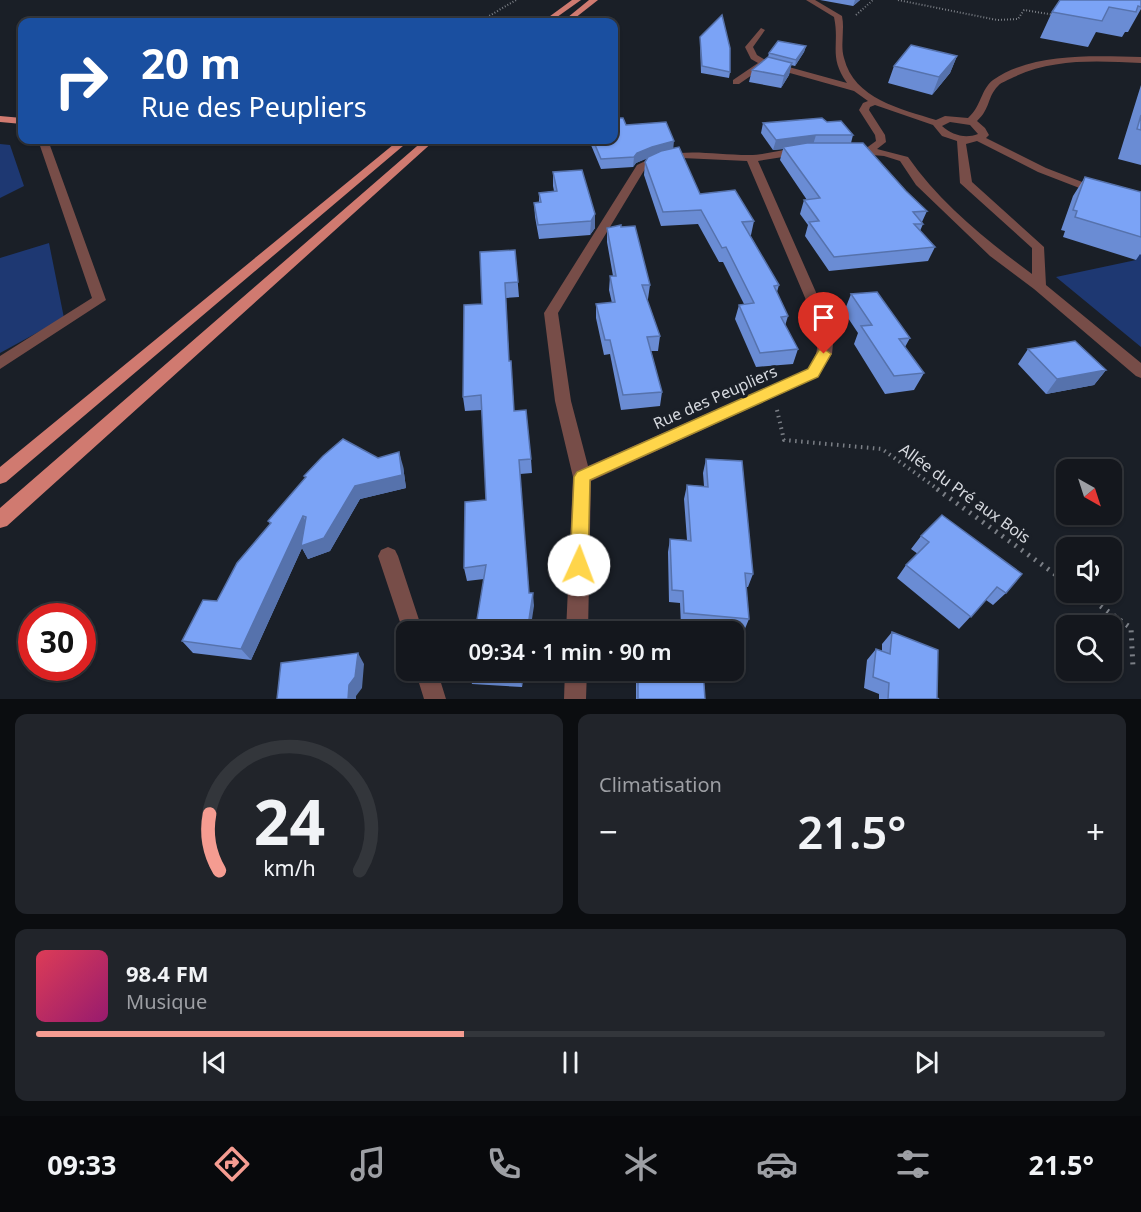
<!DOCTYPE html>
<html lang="fr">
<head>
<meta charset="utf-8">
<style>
  body { margin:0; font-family:"Noto Sans",sans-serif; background:#21242a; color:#f1f3f6; height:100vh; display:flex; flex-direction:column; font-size:22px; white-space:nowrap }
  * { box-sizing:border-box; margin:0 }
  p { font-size:20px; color:#9d9fa4 }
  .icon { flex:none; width:33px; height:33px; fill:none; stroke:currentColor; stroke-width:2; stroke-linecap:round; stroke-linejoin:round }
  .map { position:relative; height:699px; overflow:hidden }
  .panel { display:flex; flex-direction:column; gap:15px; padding:15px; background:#0b0d10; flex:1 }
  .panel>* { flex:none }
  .top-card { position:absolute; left:18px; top:18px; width:600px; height:126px; border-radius:12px; box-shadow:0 2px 4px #0004,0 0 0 2px #33363b; background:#1a4fa0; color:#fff; overflow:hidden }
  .needle { width:39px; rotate:141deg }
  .fabs { position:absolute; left:1056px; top:459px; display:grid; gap:12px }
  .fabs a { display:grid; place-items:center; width:66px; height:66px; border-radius:12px; background:#14171d; box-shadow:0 2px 4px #0004,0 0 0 2px #33363b; font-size:30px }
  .speed { position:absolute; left:18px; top:603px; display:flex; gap:12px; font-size:30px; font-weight:700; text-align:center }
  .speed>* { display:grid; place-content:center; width:78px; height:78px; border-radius:50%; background:#14171d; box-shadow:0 2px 4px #0004,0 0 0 2px #33363b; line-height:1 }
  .speed .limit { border:9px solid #d22; background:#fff; color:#111 }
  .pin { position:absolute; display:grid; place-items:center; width:51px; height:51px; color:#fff; margin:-62px -26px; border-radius:50% 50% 50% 0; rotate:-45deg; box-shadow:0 0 6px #0007 }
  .pin .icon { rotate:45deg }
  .me { position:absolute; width:66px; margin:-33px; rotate:2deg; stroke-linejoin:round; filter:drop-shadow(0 0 4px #0008) }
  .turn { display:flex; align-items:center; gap:21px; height:126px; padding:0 24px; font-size:27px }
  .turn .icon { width:78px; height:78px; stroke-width:2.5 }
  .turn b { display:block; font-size:42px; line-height:51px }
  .big { font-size:45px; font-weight:600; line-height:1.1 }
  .panel .card { flex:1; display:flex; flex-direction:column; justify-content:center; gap:9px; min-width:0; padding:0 21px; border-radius:12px; background:#21242a }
  .panel .dial { align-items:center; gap:0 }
  .dial svg { height:156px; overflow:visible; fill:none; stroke:#33363b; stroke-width:7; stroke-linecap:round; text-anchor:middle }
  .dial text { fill:#f1f3f6; stroke:none }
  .song { display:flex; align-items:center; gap:18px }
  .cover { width:72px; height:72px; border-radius:9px; background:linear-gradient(135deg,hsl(350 70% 55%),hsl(320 70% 35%)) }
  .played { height:6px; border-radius:3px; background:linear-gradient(90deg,#f59c91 40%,#33363b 40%) }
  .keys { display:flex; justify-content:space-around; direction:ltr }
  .heat { display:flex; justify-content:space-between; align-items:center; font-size:33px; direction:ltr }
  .panel .tiles { flex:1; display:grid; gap:15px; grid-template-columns:1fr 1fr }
  .card:last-child { grid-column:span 2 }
  .trip { position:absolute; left:396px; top:621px; width:348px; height:60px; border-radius:12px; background:#14171d; box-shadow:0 2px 4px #0004,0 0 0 2px #33363b; font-weight:600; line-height:60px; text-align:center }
  .tabs { display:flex; height:96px; justify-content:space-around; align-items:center; background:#08090c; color:#9d9fa4 }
  .tabs .icon { width:42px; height:42px }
  .tabs .selected { color:#f59c91 }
  .tabs b { font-size:27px; color:#f1f3f6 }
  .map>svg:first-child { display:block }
  .green { fill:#1e3872 }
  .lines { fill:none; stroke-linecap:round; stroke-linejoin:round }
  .path-far2 { stroke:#7b7f86; stroke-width:2; stroke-dasharray:1 2; stroke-linecap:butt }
  .path-far1 { stroke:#7b7f86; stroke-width:4; stroke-dasharray:1.5 4.5; stroke-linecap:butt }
  .path { stroke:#7b7f86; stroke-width:5; stroke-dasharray:2 6; stroke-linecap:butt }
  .minor { fill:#774d48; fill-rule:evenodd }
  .major { fill:#d07a70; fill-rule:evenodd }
  .wall { fill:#6a8cd4 }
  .shaded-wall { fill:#5672ac }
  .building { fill:#7ba3f6; stroke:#5672ac; stroke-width:1.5 }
  .route { fill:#ffd54a; stroke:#a68a30; stroke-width:1.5 }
  .labels { text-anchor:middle; stroke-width:6; stroke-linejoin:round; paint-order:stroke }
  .street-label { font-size:16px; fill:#d6d9df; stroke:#1a1f27 }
</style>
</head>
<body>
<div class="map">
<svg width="1141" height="699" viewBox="0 0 1141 699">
  <rect width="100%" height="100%" fill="#1a1f27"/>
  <!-- green -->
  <path class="green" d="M0 144 10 145 24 186 0 198Z
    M49 243 64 318 0 353V258Z
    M1141 250V347L1056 277 1136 260Z"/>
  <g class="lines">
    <!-- path-far2 -->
    <path class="path-far2" d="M898 0 997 20 1018 19 1024 10 1055 15
      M856 15 873 0
      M479 22 516 0"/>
    <!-- path-far1 -->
    <path class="path-far1" d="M777 410 784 440 882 449 939 490"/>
    <!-- path -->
    <path class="path" d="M937 489 1066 582
      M1081 592 1131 628 1133 667"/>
    <!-- minor -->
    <path class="minor" d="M806 0H815L842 16C845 30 840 44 844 58 854 99 901 109 936 120L945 116 968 118C981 107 981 89 993 80 1033 52 1095 56 1141 57V63C1098 61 1054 58 1014 77 1009 80 1001 82 998 86 987 97 991 108 977 121L985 128 989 135 986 138 1046 168 1103 190V194H1095L1038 172 977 141 966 144 972 182 1044 247 1046 285 1141 363V378L1136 376 1034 289 990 256 916 185 900 161 884 156 849 153V149H865L876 141 875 135 859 110 863 103 868 101 854 91 765 66 739 84H733V80L758 63 751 59 745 47 761 28 765 30 753 47 757 55 767 61 847 83C828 56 840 45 834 17ZM875 105 933 125 942 136 957 141 960 183 1032 248V274C987 241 940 203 908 157L877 149 886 142 885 135 869 110 870 107ZM950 122 970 125 978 134C965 139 952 135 942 126Z
      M38 140H48L106 300 0 369V356L92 298Z
      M796 148 806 149 807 151 802 154 758 161 834 333 832 354 818 377 591 481 588 632H566L573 477 555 401 544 313 637 165C677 145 707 155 749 155 764 155 780 150 796 148ZM682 158 747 161 820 333 816 354 808 369 588 466 571 401 558 313 645 169 659 162Z
      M388 547 395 550 398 556 423 632H406V640L378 556 381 550Z
      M415 670H437L446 699H424Z
      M565 670H587L586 699H564Z"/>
    <!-- major -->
    <path class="major" d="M572 0H581L550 22H542Z
      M589 0H598L570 22H562Z
      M0 116 22 118V124L0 122Z
      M399 140H410L6 482 0 484V467Z
      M424 140H435L7 526 0 528V508Z"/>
  </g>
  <!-- wall -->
  <path class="wall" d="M820 0H860L853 6Z
    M1141 0V9L1128 32H1125L1122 37 1096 32 1088 47 1040 38 1052 12Z
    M700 37 730 72 729 78 701 73 700 43Z
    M806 46 804 52 795 66 791 65 789 75 781 88 749 82 752 70 768 57 769 53Z
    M957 56 950 73 932 95 888 83 894 66Z
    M1141 85V165L1118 159Z
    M827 122 853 135 851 143 927 211 922 222 923 224 920 231 935 247 928 261 829 271 805 236 808 225 800 214 804 200H807L780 160 783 149 773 150 761 133 763 123Z
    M626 125 673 148 700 194 754 221 751 235H750L779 285 777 292 788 316 785 326 798 349 793 364 756 367 735 319 739 305 744 304 723 262H719L698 224 661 226 644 175 645 162 647 158 636 163 633 167 601 169 591 145 592 140H614Z
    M553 172 595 214V228L590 235 539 239 535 217 534 203 539 202V193L554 191 553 186Z
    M1085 177 1141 192V255L1140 254 1136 260 1063 237 1065 231 1061 230 1073 196Z
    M607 228 650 285 648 299H647L660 336 658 351H651L662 392 660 406 621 410 610 354 604 355 596 318V304L612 303 609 290 610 276H613L607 242Z
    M515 250 519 297 506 298 509 361H511L514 411 531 459 532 473 520 474 529 593 534 606 484 579 467 581 464 568 486 500 482 410 465 411 463 397 482 304Z
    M851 294 910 338 905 347 924 373 914 390 885 394 854 344 858 333 844 312Z
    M1028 349 1106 370 1094 385 1046 394 1018 364Z
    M378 458 403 466 406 488 360 499 330 551 308 559 302 548 251 660 193 653 182 641 217 601 270 524 268 521 305 478 304 476Z
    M706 459 753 574 748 587H746L749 619 744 631 681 626 680 603 669 602 668 552 670 539 687 540 684 499 687 485 704 486 703 473Z
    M942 515 1006 593 993 605 986 600 959 629 897 578 906 565 918 554 911 549 921 536Z
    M892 632 937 698 939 699H879V694L864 688 867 660 876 649 882 651V644Z
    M469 670H524L522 687 472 684 469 673Z
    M636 670H703L705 699H636Z"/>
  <!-- shaded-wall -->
  <path class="shaded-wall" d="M855 0H860L853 6Z
    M806 46 804 52 795 66 796 60Z
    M957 56 950 73 932 95 939 77Z
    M792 63 789 75 781 88 784 76Z
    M816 135 813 145 783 147V149L773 150 776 140Z
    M674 141 673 151 651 157 636 163 633 167 634 157 637 153 652 147Z
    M595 214V228L590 235 591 221Z
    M1106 370 1094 385 1046 394 1057 379Z
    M399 452 403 466 406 488 360 499 330 551 308 559 302 548 251 660 241 649 303 516 310 530 355 486Z
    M533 593 534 606 530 632H527Z
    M358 653 364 664 362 688 356 696V699H348L349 685Z
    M521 670H524L522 687 520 676Z"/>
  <!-- building -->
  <path class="building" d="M1060 0H1141V7L1138 6 1136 12 1109 7 1102 21 1052 12Z
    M722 15 730 48V72L702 66 700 37Z
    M778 41 806 46 796 60 769 53Z
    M911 45 957 56 939 77 894 66Z
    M768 57 792 63 784 76 752 70Z
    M1141 115V130L1137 129Z
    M614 118H623L626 125 666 122 674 141 652 147 637 153 634 157 601 159 593 140H614Z
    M822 118 827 122 841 121 853 135H816L776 140 763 123Z
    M807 143H863L906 191 927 211 913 212 923 224H914L935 247 834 257 809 222 819 221 804 200 820 198 783 147Z
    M679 147 700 194 735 190 754 221 742 222 779 285 774 286 788 316 781 317 798 349 760 353 739 305 754 303 726 247 722 248 701 210 663 212 645 162 648 157 661 151Z
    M582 170 595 214 591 221 538 225 534 203 541 202 539 193 557 191 553 172Z
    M1085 177 1141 192V237L1075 217 1077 211 1073 210Z
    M621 225V227L635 226 650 285H642L660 336 647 337 662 392 623 395 610 340H605L596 304 615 302 610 276H616L607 228Z
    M515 250 518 282 505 283 509 361H511L514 411 526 410 531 459 519 460 529 593H533L527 632H475L486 565 464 568 465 502 486 500 481 395 463 397 464 305 482 304 480 252Z
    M877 292 910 338 899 339 924 373 894 376 861 326 872 325 851 294Z
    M1075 341 1106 370 1057 379 1028 349Z
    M343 439 378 458 399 452 402 475 355 486 324 538 301 546 306 517 303 516 241 649 182 641 203 600 217 601 237 563 271 523 268 521 306 477 304 476 323 456Z
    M706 459 742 461 753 574 745 573 749 619 684 613 683 591 672 590 670 539 691 541 687 485 708 487Z
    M942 515 1022 574 1006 593 997 587 971 617 906 565 929 542 921 536Z
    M892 632 938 650 937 698 939 699H888L889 683 873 677 876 649 890 654Z
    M358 653 355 677 349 685 348 699H277L281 663Z
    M469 670H521L520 676 469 673Z
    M638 670H703L705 699H638Z"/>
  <!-- route -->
  <path class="route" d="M824 349 831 354 818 377 590 480 588 565 586 571 579 574 573 571 570 565 574 477 577 472 808 369 819 350Z"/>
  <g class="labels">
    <!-- street labels -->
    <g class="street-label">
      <text transform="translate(715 397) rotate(-24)" y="6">Rue des Peupliers</text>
      <text transform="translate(965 493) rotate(36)" y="6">Allée du Pré aux Bois</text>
    </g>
  </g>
</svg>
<div class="fabs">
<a><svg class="needle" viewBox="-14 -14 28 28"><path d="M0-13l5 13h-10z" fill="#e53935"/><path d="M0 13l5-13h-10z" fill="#9d9fa4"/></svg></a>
<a><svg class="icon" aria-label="sound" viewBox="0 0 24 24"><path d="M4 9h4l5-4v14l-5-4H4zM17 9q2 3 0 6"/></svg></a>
<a><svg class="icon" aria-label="search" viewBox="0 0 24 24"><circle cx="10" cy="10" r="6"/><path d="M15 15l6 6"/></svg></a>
</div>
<div class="speed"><div class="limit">30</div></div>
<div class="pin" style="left:824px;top:354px;background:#d93025"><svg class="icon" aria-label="arrive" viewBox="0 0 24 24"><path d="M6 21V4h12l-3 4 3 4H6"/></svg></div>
<svg class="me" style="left:579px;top:565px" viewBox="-20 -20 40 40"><circle r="19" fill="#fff"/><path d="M0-13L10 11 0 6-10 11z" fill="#ffd54a"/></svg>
<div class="trip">09:34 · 1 min · 90 m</div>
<div class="top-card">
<div class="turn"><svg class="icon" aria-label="right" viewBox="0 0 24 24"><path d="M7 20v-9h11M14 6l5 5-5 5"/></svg><div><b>20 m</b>Rue des Peupliers</div></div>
</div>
</div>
<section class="panel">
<div class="tiles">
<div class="card dial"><svg viewBox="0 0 100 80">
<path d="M14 69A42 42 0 1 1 86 69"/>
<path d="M14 69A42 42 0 0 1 9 40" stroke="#f59c91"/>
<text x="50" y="56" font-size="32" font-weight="700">24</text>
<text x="50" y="72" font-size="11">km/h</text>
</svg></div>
<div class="card"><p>Climatisation</p>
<div class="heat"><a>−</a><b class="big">21.5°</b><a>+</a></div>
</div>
<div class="card">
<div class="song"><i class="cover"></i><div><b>98.4 FM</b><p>Musique</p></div></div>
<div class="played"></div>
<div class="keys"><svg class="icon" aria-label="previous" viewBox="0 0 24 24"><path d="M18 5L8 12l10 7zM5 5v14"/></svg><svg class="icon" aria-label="pause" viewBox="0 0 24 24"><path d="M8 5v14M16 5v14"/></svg><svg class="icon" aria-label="next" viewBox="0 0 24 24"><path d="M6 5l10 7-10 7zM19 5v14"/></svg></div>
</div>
</div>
</section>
<nav class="tabs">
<b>09:33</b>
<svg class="icon selected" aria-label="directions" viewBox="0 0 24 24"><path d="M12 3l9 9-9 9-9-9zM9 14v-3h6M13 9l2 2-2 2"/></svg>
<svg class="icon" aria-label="music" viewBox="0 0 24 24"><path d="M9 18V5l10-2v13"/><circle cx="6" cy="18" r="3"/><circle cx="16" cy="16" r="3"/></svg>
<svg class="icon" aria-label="phone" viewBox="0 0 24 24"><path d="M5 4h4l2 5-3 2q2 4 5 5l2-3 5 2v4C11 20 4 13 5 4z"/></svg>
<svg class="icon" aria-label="climate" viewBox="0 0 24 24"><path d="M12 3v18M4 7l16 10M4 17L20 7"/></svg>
<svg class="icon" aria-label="car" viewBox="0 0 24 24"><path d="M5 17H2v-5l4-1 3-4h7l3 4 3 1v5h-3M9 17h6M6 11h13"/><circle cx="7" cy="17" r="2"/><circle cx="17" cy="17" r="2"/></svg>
<svg class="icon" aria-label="filters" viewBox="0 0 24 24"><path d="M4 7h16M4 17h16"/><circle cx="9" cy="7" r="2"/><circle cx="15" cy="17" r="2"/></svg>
<b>21.5°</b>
</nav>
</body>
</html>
